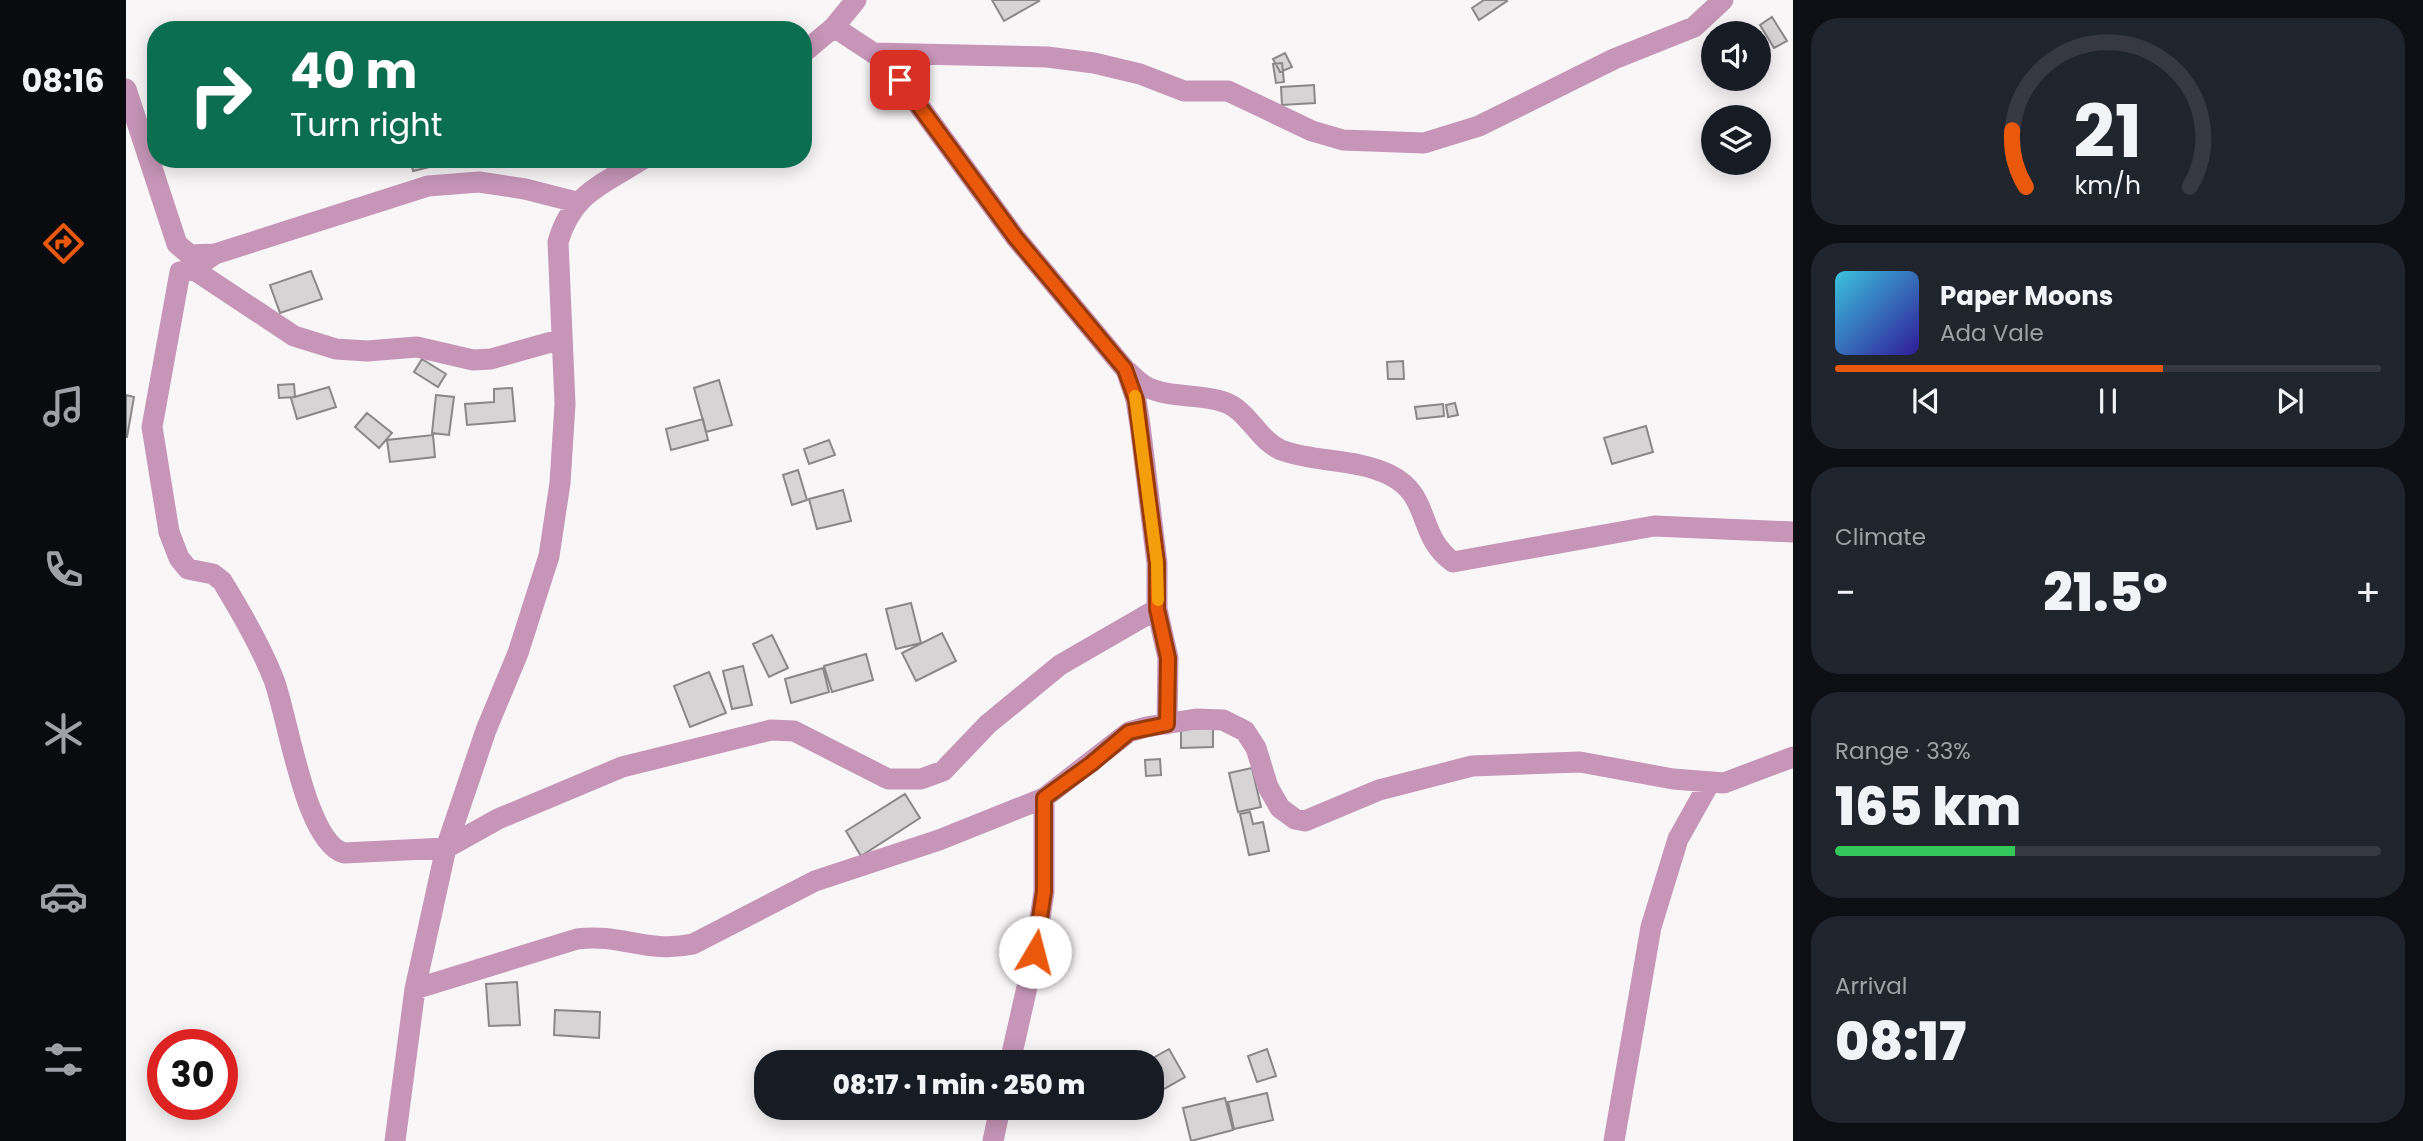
<!DOCTYPE html>
<html lang="en">
<head>
<meta charset="utf-8">
<style>
  body { margin:0; font-family:Poppins,sans-serif; background:#20242c; color:#f1f3f6; height:100vh; display:flex; flex-direction:column; font-size:26px; white-space:nowrap }
  * { box-sizing:border-box; margin:0 }
  p { font-size:23px; color:#9ea1a6 }
  .icon { flex:none; width:38px; height:38px; fill:none; stroke:currentColor; stroke-width:2; stroke-linecap:round; stroke-linejoin:round }
  .map { position:relative; flex:1; overflow:hidden }
  .drawer { display:flex; flex-direction:column; gap:18px; padding:18px; background:#0d0f14; width:630px }
  .drawer>* { flex:none }
  .hud { position:absolute; left:21px; top:21px; width:665px; height:147px; border-radius:28px; box-shadow:0 4px 18px #0003; background:#0b6e4f; color:#fff; overflow:hidden }
  .buttons { position:absolute; left:1575px; top:21px; display:grid; gap:14px }
  .buttons a { display:grid; place-items:center; width:70px; height:70px; border-radius:50%; background:#171b24; box-shadow:0 4px 18px #0003; font-size:35px }
  .speed { position:absolute; left:21px; top:1029px; display:flex; gap:14px; font-size:35px; font-weight:700; text-align:center }
  .speed>* { display:grid; place-content:center; width:91px; height:91px; border-radius:50%; background:#171b24; box-shadow:0 4px 18px #0003; line-height:1 }
  .speed .limit { border:10px solid #d22; background:#fff; color:#111 }
  .pin { position:absolute; display:grid; place-items:center; width:60px; height:60px; color:#fff; margin:-30px; border-radius:14px; box-shadow:0 4px 10px #0006 }
  .me { position:absolute; width:77px; margin:-38px; rotate:8deg; stroke-linejoin:round; filter:drop-shadow(0 0 5px #0008) }
  .turn { display:flex; align-items:center; gap:24px; height:147px; padding:0 28px; font-size:32px }
  .turn .icon { width:91px; height:91px; stroke-width:2.5 }
  .turn b { display:block; font-size:49px; line-height:60px }
  .big { font-size:52px; font-weight:800; line-height:1.1 }
  .drawer .tile { flex:1; display:flex; flex-direction:column; justify-content:center; gap:10px; min-width:0; padding:0 24px; border-radius:28px; background:#20242c }
  .drawer .dial { align-items:center; gap:0 }
  .dial svg { height:182px; overflow:visible; fill:none; stroke:#363941; stroke-width:7; stroke-linecap:round; text-anchor:middle }
  .dial text { fill:#f1f3f6; stroke:none }
  .song { display:flex; align-items:center; gap:21px }
  .cover { width:84px; height:84px; border-radius:10px; background:linear-gradient(135deg,hsl(190 70% 55%),hsl(250 70% 35%)) }
  .played { height:7px; border-radius:4px; background:linear-gradient(90deg,#ea580c 60%,#363941 60%) }
  .keys { display:flex; justify-content:space-around; direction:ltr }
  .heat { display:flex; justify-content:space-between; align-items:center; font-size:38px; direction:ltr }
  .charge { height:10px; border-radius:5px; background:linear-gradient(90deg,#34c759 33%,#363941 0) }
  .trip { position:absolute; left:628px; top:1050px; width:410px; height:70px; border-radius:28px; background:#171b24; box-shadow:0 4px 18px #0003; font-weight:800; line-height:70px; text-align:center }
  main { display:flex; flex:1; min-height:0 }
  .menu { display:flex; flex-direction:column; width:126px; justify-content:space-around; align-items:center; background:#090b0e; color:#9ea1a6 }
  .menu .icon { width:49px; height:49px }
  .menu .current { color:#ea580c }
  .menu b { font-size:32px; color:#f1f3f6 }
  .map>svg:first-child { display:block }
  .building { fill:#d7d4d6; stroke:#8a8789; stroke-width:2 }
  .lines { fill:none; stroke-linecap:round; stroke-linejoin:round }
  .minor { stroke:#c695b7; stroke-width:21 }
  .route-casing { stroke:#983908; stroke-width:18 }
  .route { stroke:#ea580c; stroke-width:12 }
  .slow { stroke:#f59e0b; stroke-width:12 }
</style>
</head>
<body>
<main>
<nav class="menu">
<b>08:16</b>
<svg class="icon current" aria-label="directions" viewBox="0 0 24 24"><path d="M12 3l9 9-9 9-9-9zM9 14v-3h6M13 9l2 2-2 2"/></svg>
<svg class="icon" aria-label="music" viewBox="0 0 24 24"><path d="M9 18V5l10-2v13"/><circle cx="6" cy="18" r="3"/><circle cx="16" cy="16" r="3"/></svg>
<svg class="icon" aria-label="phone" viewBox="0 0 24 24"><path d="M5 4h4l2 5-3 2q2 4 5 5l2-3 5 2v4C11 20 4 13 5 4z"/></svg>
<svg class="icon" aria-label="climate" viewBox="0 0 24 24"><path d="M12 3v18M4 7l16 10M4 17L20 7"/></svg>
<svg class="icon" aria-label="car" viewBox="0 0 24 24"><path d="M5 17H2v-5l4-1 3-4h7l3 4 3 1v5h-3M9 17h6M6 11h13"/><circle cx="7" cy="17" r="2"/><circle cx="17" cy="17" r="2"/></svg>
<svg class="icon" aria-label="filters" viewBox="0 0 24 24"><path d="M4 7h16M4 17h16"/><circle cx="9" cy="7" r="2"/><circle cx="15" cy="17" r="2"/></svg>
</nav>
<div class="map">
<svg width="1667" height="1141" viewBox="0 0 1667 1141">
  <rect width="100%" height="100%" fill="#f9f6f8"/>
  <!-- building -->
  <path class="building" d="M866 0H912L913 1 878 21Z
    M1358 0H1380L1381 1 1353 20 1346 8Z
    M1646 17 1661 41 1648 48 1634 25Z
    M1159 53 1166 67 1154 72 1147 59Z
    M1156 63 1158 82 1150 83 1147 64Z
    M1188 85 1189 103 1156 105 1155 87Z
    M284 159H319L320 163 287 171Z
    M185 271 196 299 154 313 144 285Z
    M296 359 320 374 312 387 288 372Z
    M1277 361 1278 379H1262L1261 362Z
    M593 380 606 425 580 432 568 388Z
    M168 384 169 397 153 398 152 385Z
    M203 387 210 407 171 419 165 398Z
    M386 388 389 421 341 425 339 404 368 402V389Z
    M0 395 8 397 1 437H0Z
    M310 395 328 397 323 435 306 433Z
    M1329 403 1332 415 1322 417 1320 405Z
    M1317 404 1318 416 1291 419 1289 407Z
    M241 413 266 433 253 448 229 427Z
    M577 419 582 440 545 450 540 429Z
    M1520 426 1527 452 1486 464 1478 438Z
    M307 435 309 457 264 462 261 440Z
    M703 440 709 455 683 464 678 449Z
    M672 470 681 500 666 505 657 475Z
    M717 490 725 521 691 529 683 499Z
    M785 603 795 643 770 649 760 609Z
    M816 633 830 661 790 681 776 653Z
    M646 635 662 668 643 677 627 644Z
    M740 654 747 680 706 692 698 666Z
    M617 666 626 705 606 709 597 671Z
    M697 668 703 692 665 703 659 679Z
    M583 672 600 713 564 727 548 686Z
    M1087 728V747L1055 748V729Z
    M1034 759 1035 775 1020 776 1019 760Z
    M1126 768 1135 807 1112 812 1103 773Z
    M779 794 794 818 735 856 720 831Z
    M1124 812 1127 824 1137 822 1143 851 1123 855 1114 814Z
    M391 982 394 1025 363 1026 360 984Z
    M429 1010 474 1012 473 1038 428 1035Z
    M1043 1049 1059 1077 1036 1090 1026 1071V1062H1020Z
    M1141 1049 1150 1076 1131 1082 1122 1056Z
    M1141 1093 1147 1120 1108 1129 1102 1102Z
    M1099 1098 1107 1130 1065 1141 1057 1108Z"/>
  <g class="lines">
    <!-- minor -->
    <path class="minor" d="M708 27 761 62 889 237 999 369C1005 374 1012 382 1019 386 1043 399 1073 393 1098 402 1122 410 1133 441 1155 450 1190 463 1230 458 1264 475 1306 496 1290 535 1327 562L1528 526 1667 532
      M677 53 708 27 730 0
      M748 53 921 57 968 63 1014 74 1058 91H1102L1186 131 1217 140 1298 143 1353 126 1488 59 1568 27 1597 0
      M0 89 51 244 64 255 89 254 302 186 353 182 399 189 450 202
      M89 254 67 269 54 272 26 427 43 532 53 558 62 569 87 574 96 581C115 612 135 646 148 680 162 717 179 842 218 853L320 848 372 819 496 767 645 730 668 731 762 779H795L817 771 862 724 934 665 1031 609
      M67 269 168 336 210 349 241 351 291 347 347 360 365 359 436 339
      M1000 370 1010 400 1014 425 1031 563V609L1042 658 1041 724
      M289 989 451 939C495 933 521 954 567 944L689 881 813 840 918 798 1003 732 1020 727 1070 719 1097 720 1119 731 1130 748 1142 787 1154 808 1169 819 1179 821 1253 790 1346 766 1454 762 1547 779 1598 783 1667 757
      M884 1062 909 952 918 892V798
      M269 1141 289 989 320 848 360 730 392 653 423 556 434 483 439 404 432 242C446 193 476 185 517 159
      M867 1141 874 1108
      M1488 1141 1525 927 1552 839 1584 782"/>
  </g>
  <g class="lines">
    <defs>
      <path id="route" d="M774 80 889 237 999 369 1010 400 1031 563V609L1042 658 1041 724 1003 732 965 764 918 798V891L909 952"/>
    </defs>
    <!-- route casing -->
    <use href="#route" class="route-casing"/>
    <!-- route -->
    <use href="#route" class="route"/>
    <!-- slow -->
    <path class="slow" d="M1009 396 1031 563 1032 600"/>
  </g>
</svg>
<div class="buttons">
<a><svg class="icon" aria-label="sound" viewBox="0 0 24 24"><path d="M4 9h4l5-4v14l-5-4H4zM17 9q2 3 0 6"/></svg></a>
<a><svg class="icon" aria-label="layers" viewBox="0 0 24 24"><path d="M12 4l9 5-9 5-9-5zM3 14l9 5 9-5"/></svg></a>
</div>
<div class="speed"><div class="limit">30</div></div>
<div class="pin" style="left:774px;top:80px;background:#d93025"><svg class="icon" aria-label="arrive" viewBox="0 0 24 24"><path d="M6 21V4h12l-3 4 3 4H6"/></svg></div>
<svg class="me" style="left:909px;top:952px" viewBox="-20 -20 40 40"><circle r="19" fill="#fff"/><path d="M0-13L10 11 0 6-10 11z" fill="#ea580c"/></svg>
<div class="trip">08:17 · 1 min · 250 m</div>
<div class="hud">
<div class="turn"><svg class="icon" aria-label="right" viewBox="0 0 24 24"><path d="M7 20v-9h11M14 6l5 5-5 5"/></svg><div><b>40 m</b>Turn right</div></div>
</div>
</div>
<section class="drawer">
<div class="tile dial"><svg viewBox="0 0 100 80">
<path d="M14 69A42 42 0 1 1 86 69"/>
<path d="M14 69A42 42 0 0 1 8 44" stroke="#ea580c"/>
<text x="50" y="56" font-size="32" font-weight="700">21</text>
<text x="50" y="72" font-size="11">km/h</text>
</svg></div>
<div class="tile">
<div class="song"><i class="cover"></i><div><b>Paper Moons</b><p>Ada Vale</p></div></div>
<div class="played"></div>
<div class="keys"><svg class="icon" aria-label="previous" viewBox="0 0 24 24"><path d="M18 5L8 12l10 7zM5 5v14"/></svg><svg class="icon" aria-label="pause" viewBox="0 0 24 24"><path d="M8 5v14M16 5v14"/></svg><svg class="icon" aria-label="next" viewBox="0 0 24 24"><path d="M6 5l10 7-10 7zM19 5v14"/></svg></div>
</div>
<div class="tile"><p>Climate</p>
<div class="heat"><a>−</a><b class="big">21.5°</b><a>+</a></div>
</div>
<div class="tile"><p>Range · 33%</p><b class="big">165 km</b><div class="charge"></div></div>
<div class="tile"><p>Arrival</p><b class="big">08:17</b></div>
</section>
</main>
</body>
</html>
